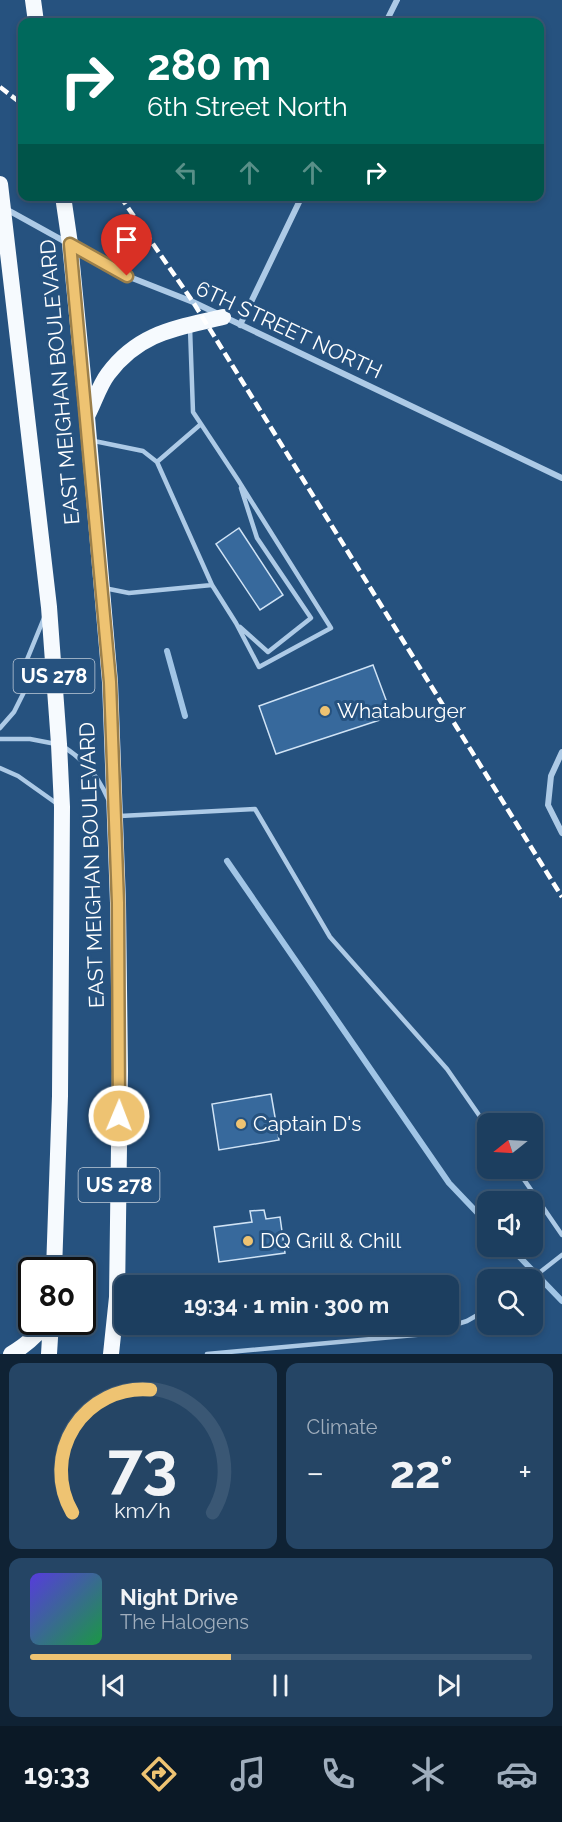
<!DOCTYPE html>
<html lang="en">
<head>
<meta charset="utf-8">
<style>
  body { margin:0; font-family:Raleway,sans-serif; background:#254565; color:#f1f3f6; height:100vh; display:flex; flex-direction:column; font-size:22px; white-space:nowrap }
  * { box-sizing:border-box; margin:0 }
  p { font-size:20px; color:#a0aebd }
  .icon { flex:none; width:33px; height:33px; fill:none; stroke:currentColor; stroke-width:2; stroke-linecap:round; stroke-linejoin:round }
  .map { position:relative; height:1354px; overflow:hidden }
  .panel { display:flex; flex-direction:column; gap:9px; padding:9px; background:#0f2234; flex:1 }
  .panel>* { flex:none }
  .guide { position:absolute; left:18px; top:18px; width:526px; height:183px; border-radius:12px; box-shadow:0 3px 9px #0003,0 0 0 2px #3a5774; background:#00695c; color:#fff; overflow:hidden }
  .needle { width:39px; rotate:252deg }
  .tools { position:absolute; left:477px; top:1113px; display:grid; gap:12px }
  .tools a { display:grid; place-items:center; width:66px; height:66px; border-radius:12px; background:#1c3e5f; box-shadow:0 3px 9px #0003,0 0 0 2px #3a5774; font-size:30px }
  .speed { position:absolute; left:18px; top:1257px; display:flex; gap:12px; font-size:30px; font-weight:700; text-align:center }
  .speed>* { display:grid; place-content:center; width:78px; height:78px; border-radius:50%; background:#1c3e5f; box-shadow:0 3px 9px #0003,0 0 0 2px #3a5774; line-height:1 }
  .speed .limit { border:3px solid #111; border-radius:9px; background:#fff; color:#111 }
  .pin { position:absolute; display:grid; place-items:center; width:51px; height:51px; color:#fff; margin:-62px -26px; border-radius:50% 50% 50% 0; rotate:-45deg; box-shadow:0 0 6px #0007 }
  .pin .icon { rotate:45deg }
  .me { position:absolute; width:66px; margin:-33px; rotate:1deg; stroke-linejoin:round; filter:drop-shadow(0 0 4px #0008) }
  .turn { display:flex; align-items:center; gap:21px; height:126px; padding:0 30px; font-size:27px }
  .turn .icon { width:78px; height:78px; stroke-width:2.5 }
  .turn b { display:block; font-size:42px; line-height:51px }
  .lanes { display:flex; align-items:center; height:57px; padding:0 30px; background:#0003; justify-content:center; gap:30px; direction:ltr }
  .lanes .off { opacity:.35 }
  .big { font-size:45px; font-weight:700; line-height:1.1 }
  .panel .tile { flex:1; display:flex; flex-direction:column; justify-content:center; gap:9px; min-width:0; padding:0 21px; border-radius:12px; background:#254565 }
  .panel .dial { align-items:center; gap:0 }
  .dial svg { height:156px; overflow:visible; fill:none; stroke:#3a5774; stroke-width:7; stroke-linecap:round; text-anchor:middle }
  .dial text { fill:#f1f3f6; stroke:none }
  .song { display:flex; align-items:center; gap:18px }
  .cover { width:72px; height:72px; border-radius:9px; background:linear-gradient(135deg,hsl(250 70% 55%),hsl(140 70% 35%)) }
  .played { height:6px; border-radius:3px; background:linear-gradient(90deg,#eec372 40%,#3a5774 40%) }
  .keys { display:flex; justify-content:space-around; direction:ltr }
  .heat { display:flex; justify-content:space-between; align-items:center; font-size:33px; direction:ltr }
  .panel .tiles { flex:1; display:grid; gap:9px; grid-template-columns:1fr 1fr }
  .tile:last-child { grid-column:span 2 }
  .trip { position:absolute; left:114px; top:1275px; width:345px; height:60px; border-radius:12px; background:#1c3e5f; box-shadow:0 3px 9px #0003,0 0 0 2px #3a5774; font-weight:700; line-height:60px; text-align:center }
  .tab-bar { display:flex; height:96px; justify-content:space-around; align-items:center; background:#0b1926; color:#a0aebd }
  .tab-bar .icon { width:42px; height:42px }
  .tab-bar .selected { color:#eec372 }
  .tab-bar b { font-size:27px; color:#f1f3f6 }
  .map>svg:first-child { display:block }
  .lines { fill:none; stroke-linecap:round; stroke-linejoin:round }
  .stream { stroke:#a1c5e6; stroke-width:6 }
  .building { fill:#37699c; stroke:#d0e3f5; stroke-width:1.5 }
  .service { stroke:#adcae6; stroke-width:4.5 }
  .minor { stroke:#adcae6; stroke-width:6 }
  .trunk { stroke:#f6fafe; stroke-width:16 }
  .rail { stroke:#fff; stroke-width:4.5; stroke-dasharray:10 4.5; stroke-linecap:butt }
  .route-casing { stroke:#9b7f4a; stroke-width:15 }
  .route { stroke:#eec372; stroke-width:10 }
  .poi-dot { fill:#eec372; stroke:#26527f; stroke-width:2 }
  .labels { text-anchor:middle; stroke-width:6; stroke-linejoin:round; paint-order:stroke }
  .shield { fill:#26527f; stroke:#becbd9; stroke-width:1.5 }
  .shield-label { font-size:20px; font-weight:bold; fill:#fff }
  .street-label { font-size:21px; fill:#fff; stroke:#26527f }
  .poi-label { font-size:21px; fill:#fff; stroke:#26527f; text-anchor:start }
</style>
</head>
<body>
<div class="map">
<svg width="562" height="1354" viewBox="0 0 562 1354">
  <rect width="100%" height="100%" fill="#26527f"/>
  <g class="lines">
    <!-- stream -->
    <path class="stream" d="M167 651 185 716
      M227 861 449 1183 488 1224
      M509 1246 562 1301"/>
  </g>
  <!-- building -->
  <path class="building" d="M239 528 283 595 260 610 216 544Z
    M373 665 392 716 276 754 259 706Z
    M271 1094 279 1140 219 1150 212 1104Z
    M264 1210 266 1219 280 1217 285 1253 219 1262 214 1227 252 1222 250 1211Z"/>
  <g class="lines">
    <!-- service -->
    <path class="service" d="M190 328 193 412 201 424
      M94 441 143 451 157 462 212 585 236 623 259 667 331 628 238 480 201 424 157 462
      M104 588 129 593 212 585
      M240 627 268 652 311 618 257 538 241 488
      M0 728 14 712 25 690 26 662 44 618
      M0 739H30L56 744
      M64 747C84 760 99 777 108 799
      M0 768 18 776 56 803
      M120 816 255 809 330 937 447 1069 488 1128
      M516 1168 562 1235
      M530 1280 562 1255
      M207 1354 426 1334 467 1321 488 1309"/>
    <!-- minor -->
    <path class="minor" d="M386 22 397 0
      M6 209 127 276 193 302 562 478
      M240 325 302 196
      M562 752 551 776 548 805 562 833"/>
    <!-- trunk -->
    <path class="trunk" d="M33 0 36 22
      M0 184 49 607 59 744 62 807 60 1096 54 1270
      M63 196 70 244 87 417 110 682 118 903 120 1071 117 1297 111 1354
      M87 416C94 403 99 386 108 374 139 332 177 328 223 317
      M11 1354C24 1346 39 1335 45 1322
      M49 1354 51 1322"/>
    <!-- rail -->
    <path class="rail" d="M0 87 22 104
      M120 196 193 302 562 897"/>
  </g>
  <g class="lines">
    <defs>
      <path id="route" d="M119 1116 118 903 110 682 70 244 127 276"/>
    </defs>
    <!-- route casing -->
    <use href="#route" class="route-casing"/>
    <!-- route -->
    <use href="#route" class="route"/>
  </g>
  <!-- markers -->
  <g class="poi-dot">
    <circle cx="325" cy="711" r="6"/>
    <circle cx="241" cy="1124" r="6"/>
    <circle cx="248" cy="1241" r="6"/>
  </g>
  <g class="labels">
    <!-- shield labels -->
    <g class="shield">
      <rect x="13.5" y="659" width="81" height="34" rx="4.5"/>
      <rect x="78.5" y="1168" width="81" height="34" rx="4.5"/>
    </g>
    <g class="shield-label">
      <text x="54" y="683">US 278</text>
      <text x="119" y="1192">US 278</text>
    </g>
    <!-- street labels -->
    <g class="street-label">
      <text transform="translate(289 330) rotate(25)" y="7">6TH STREET NORTH</text>
      <text transform="translate(60 382) rotate(-95)" y="7">EAST MEIGHAN BOULEVARD</text>
      <text transform="translate(92 865) rotate(-92)" y="7">EAST MEIGHAN BOULEVARD</text>
    </g>
    <!-- poi labels -->
    <g class="poi-label">
      <text x="337" y="718">Whataburger</text>
      <text x="253" y="1131">Captain D's</text>
      <text x="260" y="1248">DQ Grill &amp; Chill</text>
    </g>
  </g>
</svg>
<div class="tools">
<a><svg class="needle" viewBox="-14 -14 28 28"><path d="M0-13l5 13h-10z" fill="#e53935"/><path d="M0 13l5-13h-10z" fill="#a0aebd"/></svg></a>
<a><svg class="icon" aria-label="sound" viewBox="0 0 24 24"><path d="M4 9h4l5-4v14l-5-4H4zM17 9q2 3 0 6"/></svg></a>
<a><svg class="icon" aria-label="search" viewBox="0 0 24 24"><circle cx="10" cy="10" r="6"/><path d="M15 15l6 6"/></svg></a>
</div>
<div class="speed"><div class="limit">80</div></div>
<div class="pin" style="left:127px;top:276px;background:#d93025"><svg class="icon" aria-label="arrive" viewBox="0 0 24 24"><path d="M6 21V4h12l-3 4 3 4H6"/></svg></div>
<svg class="me" style="left:119px;top:1116px" viewBox="-20 -20 40 40"><circle r="17" fill="#eec372" stroke="#fff" stroke-width="3"/><path d="M0-11L8 9 0 5-8 9z" fill="#fff"/></svg>
<div class="trip">19:34 · 1 min · 300 m</div>
<div class="guide">
<div class="turn"><svg class="icon" aria-label="right" viewBox="0 0 24 24"><path d="M7 20v-9h11M14 6l5 5-5 5"/></svg><div><b>280 m</b>6th Street North</div></div>
<div class="lanes"><svg class="icon off" aria-label="left" viewBox="0 0 24 24"><path d="M17 20v-9H6M10 6l-5 5 5 5"/></svg><svg class="icon off" aria-label="ahead" viewBox="0 0 24 24"><path d="M12 20V5M6 11l6-6 6 6"/></svg><svg class="icon off" aria-label="ahead" viewBox="0 0 24 24"><path d="M12 20V5M6 11l6-6 6 6"/></svg><svg class="icon" aria-label="right" viewBox="0 0 24 24"><path d="M7 20v-9h11M14 6l5 5-5 5"/></svg></div>
</div>
</div>
<section class="panel">
<div class="tiles">
<div class="tile dial"><svg viewBox="0 0 100 80">
<path d="M14 69A42 42 0 1 1 86 69"/>
<path d="M14 69A42 42 0 0 1 54 6" stroke="#eec372"/>
<text x="50" y="56" font-size="32" font-weight="700">73</text>
<text x="50" y="72" font-size="11">km/h</text>
</svg></div>
<div class="tile"><p>Climate</p>
<div class="heat"><a>−</a><b class="big">22°</b><a>+</a></div>
</div>
<div class="tile">
<div class="song"><i class="cover"></i><div><b>Night Drive</b><p>The Halogens</p></div></div>
<div class="played"></div>
<div class="keys"><svg class="icon" aria-label="previous" viewBox="0 0 24 24"><path d="M18 5L8 12l10 7zM5 5v14"/></svg><svg class="icon" aria-label="pause" viewBox="0 0 24 24"><path d="M8 5v14M16 5v14"/></svg><svg class="icon" aria-label="next" viewBox="0 0 24 24"><path d="M6 5l10 7-10 7zM19 5v14"/></svg></div>
</div>
</div>
</section>
<nav class="tab-bar">
<b>19:33</b>
<svg class="icon selected" aria-label="directions" viewBox="0 0 24 24"><path d="M12 3l9 9-9 9-9-9zM9 14v-3h6M13 9l2 2-2 2"/></svg>
<svg class="icon" aria-label="music" viewBox="0 0 24 24"><path d="M9 18V5l10-2v13"/><circle cx="6" cy="18" r="3"/><circle cx="16" cy="16" r="3"/></svg>
<svg class="icon" aria-label="phone" viewBox="0 0 24 24"><path d="M5 4h4l2 5-3 2q2 4 5 5l2-3 5 2v4C11 20 4 13 5 4z"/></svg>
<svg class="icon" aria-label="climate" viewBox="0 0 24 24"><path d="M12 3v18M4 7l16 10M4 17L20 7"/></svg>
<svg class="icon" aria-label="car" viewBox="0 0 24 24"><path d="M5 17H2v-5l4-1 3-4h7l3 4 3 1v5h-3M9 17h6M6 11h13"/><circle cx="7" cy="17" r="2"/><circle cx="17" cy="17" r="2"/></svg>
</nav>
</body>
</html>
